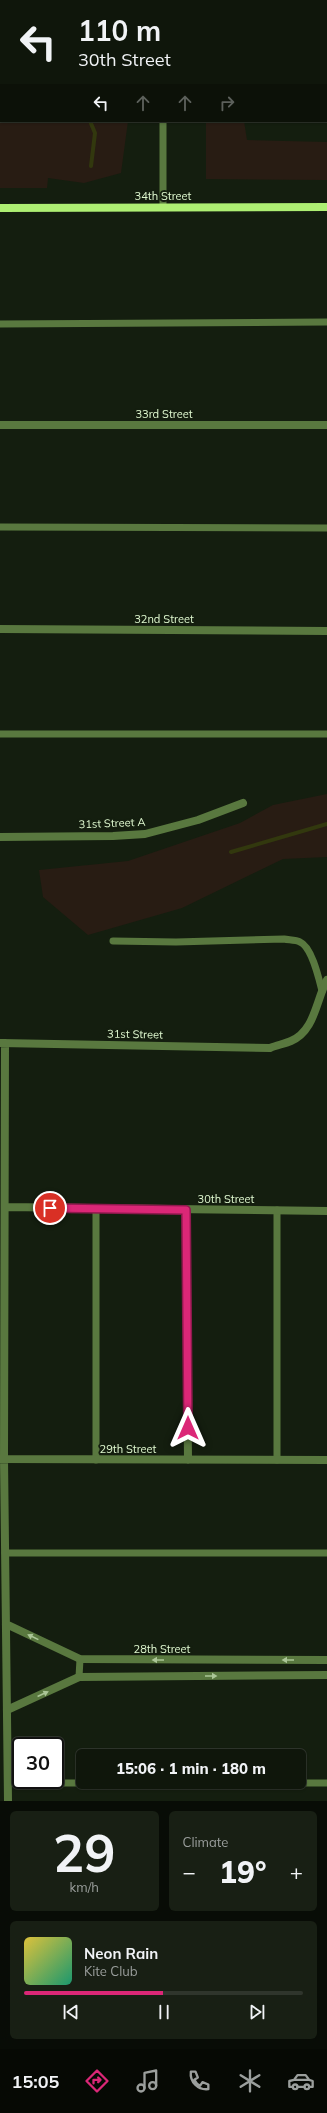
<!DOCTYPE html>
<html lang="en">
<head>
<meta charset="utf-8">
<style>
  body { margin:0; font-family:Mulish,sans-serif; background:#181f14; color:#f1f3f6; height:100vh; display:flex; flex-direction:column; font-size:15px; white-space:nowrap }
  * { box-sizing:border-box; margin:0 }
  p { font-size:13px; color:#9b9f9d }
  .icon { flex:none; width:22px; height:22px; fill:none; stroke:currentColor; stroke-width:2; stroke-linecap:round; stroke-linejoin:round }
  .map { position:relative; height:1801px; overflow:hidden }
  .drawer { display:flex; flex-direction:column; gap:10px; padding:10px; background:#080c06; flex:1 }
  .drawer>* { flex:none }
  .banner { position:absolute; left:0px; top:0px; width:327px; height:122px; box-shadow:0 1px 3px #0004,0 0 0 1px #2f352c; background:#0f160b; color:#f1f3f6; overflow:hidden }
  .speed { position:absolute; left:12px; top:1737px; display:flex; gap:8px; font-size:20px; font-weight:700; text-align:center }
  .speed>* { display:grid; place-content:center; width:52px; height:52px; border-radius:50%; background:#0f160b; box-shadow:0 1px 3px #0004,0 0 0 1px #2f352c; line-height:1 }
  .speed .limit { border:2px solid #111; border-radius:6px; background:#fff; color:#111 }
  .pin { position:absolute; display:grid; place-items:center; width:34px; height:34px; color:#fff; margin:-17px; border:2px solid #fff; border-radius:50%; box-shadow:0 1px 4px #0007 }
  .me { position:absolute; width:44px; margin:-22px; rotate:0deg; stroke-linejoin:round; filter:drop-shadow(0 0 3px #0008) }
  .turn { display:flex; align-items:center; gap:14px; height:84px; padding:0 12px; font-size:18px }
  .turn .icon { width:52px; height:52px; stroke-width:2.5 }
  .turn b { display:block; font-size:28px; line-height:34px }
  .lanes { display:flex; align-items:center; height:38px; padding:0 12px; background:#0003; justify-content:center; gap:20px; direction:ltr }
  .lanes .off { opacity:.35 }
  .big { font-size:30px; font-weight:800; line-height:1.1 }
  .drawer .widget { flex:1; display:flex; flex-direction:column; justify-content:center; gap:6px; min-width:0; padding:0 14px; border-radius:6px; background:#181f14 }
  .drawer .dial { align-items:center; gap:0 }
  .dial b { font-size:52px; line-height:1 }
  .song { display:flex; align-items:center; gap:12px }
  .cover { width:48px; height:48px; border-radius:6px; background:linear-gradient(135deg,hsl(50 70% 55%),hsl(160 70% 35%)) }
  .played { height:4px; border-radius:2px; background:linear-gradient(90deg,#db2777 50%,#2f352c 50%) }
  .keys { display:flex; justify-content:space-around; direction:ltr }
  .heat { display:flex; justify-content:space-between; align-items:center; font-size:22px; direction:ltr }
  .drawer .tiles { flex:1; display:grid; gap:10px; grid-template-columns:1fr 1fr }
  .widget:last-child { grid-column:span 2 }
  .trip { position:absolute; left:76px; top:1749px; width:230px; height:40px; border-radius:6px; background:#0f160b; box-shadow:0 1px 3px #0004,0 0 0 1px #2f352c; font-weight:800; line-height:40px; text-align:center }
  .menu { display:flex; height:64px; justify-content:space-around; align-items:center; background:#060904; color:#9b9f9d }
  .menu .icon { width:28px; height:28px }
  .menu .active { color:#db2777 }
  .menu b { font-size:18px; color:#f1f3f6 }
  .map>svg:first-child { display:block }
  .green { fill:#281c13 }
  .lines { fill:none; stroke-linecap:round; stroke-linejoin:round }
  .stream { stroke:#32380e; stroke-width:4 }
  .lane { stroke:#59783f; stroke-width:7 }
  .street { stroke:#59783f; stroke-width:8 }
  .secondary { stroke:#aeef73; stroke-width:8 }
  .oneway { fill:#abc697 }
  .route-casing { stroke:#8e194d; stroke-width:10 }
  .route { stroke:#db2777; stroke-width:7 }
  .labels { text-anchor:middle; stroke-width:4; stroke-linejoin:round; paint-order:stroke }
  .street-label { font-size:11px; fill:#e1fad1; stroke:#141e0f }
</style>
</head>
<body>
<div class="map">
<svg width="327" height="1801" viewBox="0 0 327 1801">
  <rect width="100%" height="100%" fill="#141e0f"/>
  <!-- green -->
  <path class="green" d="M0 0H92L1 1V121H128L121 173 84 183 48 178 47 188H0Z
    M215 0H277L215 1Z
    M206 121H244L247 140 327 142V180L206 179Z
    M327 794V857L283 859 182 908 88 935 43 897 39 870 128 861 240 823 273 805Z"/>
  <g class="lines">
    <!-- stream -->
    <path class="stream" d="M24 0V1
      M90 121 95 133 91 166
      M231 852 327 824"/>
    <!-- lane -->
    <path class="lane" d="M163 0V1
      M163 121V207
      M0 324 327 322
      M0 527 327 528
      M0 734H327
      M113 941 176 942 284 939C289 940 296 940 300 942 312 947 319 979 322 991
      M96 1209V1460
      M277 1210V1460
      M5 1553H327
      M79 1677 80 1659
      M8 1783H327"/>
    <!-- street -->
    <path class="street" d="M0 425H327
      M0 629 327 631
      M0 837 113 836 145 834 198 820 243 803
      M1 1043 270 1048C277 1045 284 1044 291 1041 315 1031 316 1000 327 980
      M5 1043 4 1459 8 1801
      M5 1207 327 1211
      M186 1210 188 1460
      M0 1459 327 1460
      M6 1624 80 1659 327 1660
      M7 1710 79 1677 327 1675"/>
    <!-- secondary -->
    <path class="secondary" d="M0 208 327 207"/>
  </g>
  <!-- one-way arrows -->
  <defs><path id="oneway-solid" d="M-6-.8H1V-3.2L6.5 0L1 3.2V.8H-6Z"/></defs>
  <g class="oneway">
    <use href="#oneway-solid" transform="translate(33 1637) rotate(-154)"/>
    <use href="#oneway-solid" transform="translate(158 1660) rotate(-180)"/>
    <use href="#oneway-solid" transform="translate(288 1660) rotate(-180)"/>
    <use href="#oneway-solid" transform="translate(211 1676)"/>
    <use href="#oneway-solid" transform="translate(43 1694) rotate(-25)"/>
  </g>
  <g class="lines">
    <defs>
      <path id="route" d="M50 1208 186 1210 188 1428"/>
    </defs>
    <!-- route casing -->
    <use href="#route" class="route-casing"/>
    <!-- route -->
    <use href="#route" class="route"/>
  </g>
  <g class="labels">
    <!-- street labels -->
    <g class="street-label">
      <text x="163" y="200">34th Street</text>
      <text x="164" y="418">33rd Street</text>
      <text x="164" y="623">32nd Street</text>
      <text transform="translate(112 823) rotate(-2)" y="4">31st Street A</text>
      <text transform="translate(135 1034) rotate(1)" y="4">31st Street</text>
      <text x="226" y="1203">30th Street</text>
      <text x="128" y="1453">29th Street</text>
      <text x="162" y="1653">28th Street</text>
    </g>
  </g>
</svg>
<div class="speed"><div class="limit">30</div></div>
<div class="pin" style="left:50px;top:1208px;background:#d93025"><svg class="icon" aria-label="arrive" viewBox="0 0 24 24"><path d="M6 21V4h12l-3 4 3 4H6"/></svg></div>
<svg class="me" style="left:188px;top:1428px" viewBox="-20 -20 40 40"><path d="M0-17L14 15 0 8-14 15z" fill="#db2777" stroke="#fff" stroke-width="4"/></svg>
<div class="trip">15:06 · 1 min · 180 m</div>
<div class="banner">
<div class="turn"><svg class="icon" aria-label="left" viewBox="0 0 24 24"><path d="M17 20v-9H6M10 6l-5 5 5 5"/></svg><div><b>110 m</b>30th Street</div></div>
<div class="lanes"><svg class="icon" aria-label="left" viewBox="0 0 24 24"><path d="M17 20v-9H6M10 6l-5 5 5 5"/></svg><svg class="icon off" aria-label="ahead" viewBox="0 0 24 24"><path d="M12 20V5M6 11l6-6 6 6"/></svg><svg class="icon off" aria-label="ahead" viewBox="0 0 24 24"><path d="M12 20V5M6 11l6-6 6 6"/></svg><svg class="icon off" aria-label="right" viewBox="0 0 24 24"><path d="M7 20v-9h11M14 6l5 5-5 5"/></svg></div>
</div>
</div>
<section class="drawer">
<div class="tiles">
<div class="widget dial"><b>29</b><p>km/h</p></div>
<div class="widget"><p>Climate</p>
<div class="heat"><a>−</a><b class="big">19°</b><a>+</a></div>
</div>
<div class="widget">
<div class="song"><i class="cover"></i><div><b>Neon Rain</b><p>Kite Club</p></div></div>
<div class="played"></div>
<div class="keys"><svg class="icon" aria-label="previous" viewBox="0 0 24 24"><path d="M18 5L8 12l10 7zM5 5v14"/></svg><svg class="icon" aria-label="pause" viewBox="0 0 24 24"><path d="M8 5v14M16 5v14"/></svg><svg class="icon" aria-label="next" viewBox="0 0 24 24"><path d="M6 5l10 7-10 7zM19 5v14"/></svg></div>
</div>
</div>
</section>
<nav class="menu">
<b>15:05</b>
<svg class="icon active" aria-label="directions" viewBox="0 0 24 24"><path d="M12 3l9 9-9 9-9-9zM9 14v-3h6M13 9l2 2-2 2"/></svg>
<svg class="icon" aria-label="music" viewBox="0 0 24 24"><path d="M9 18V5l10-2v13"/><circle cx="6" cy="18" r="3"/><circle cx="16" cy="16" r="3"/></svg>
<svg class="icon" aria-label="phone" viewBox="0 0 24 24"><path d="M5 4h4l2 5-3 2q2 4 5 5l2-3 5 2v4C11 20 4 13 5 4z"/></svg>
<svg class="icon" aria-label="climate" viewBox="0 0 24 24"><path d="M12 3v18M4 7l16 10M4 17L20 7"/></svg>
<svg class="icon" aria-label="car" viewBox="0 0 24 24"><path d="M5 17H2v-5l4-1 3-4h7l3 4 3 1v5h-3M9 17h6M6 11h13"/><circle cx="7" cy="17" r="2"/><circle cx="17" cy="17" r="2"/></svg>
</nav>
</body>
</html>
